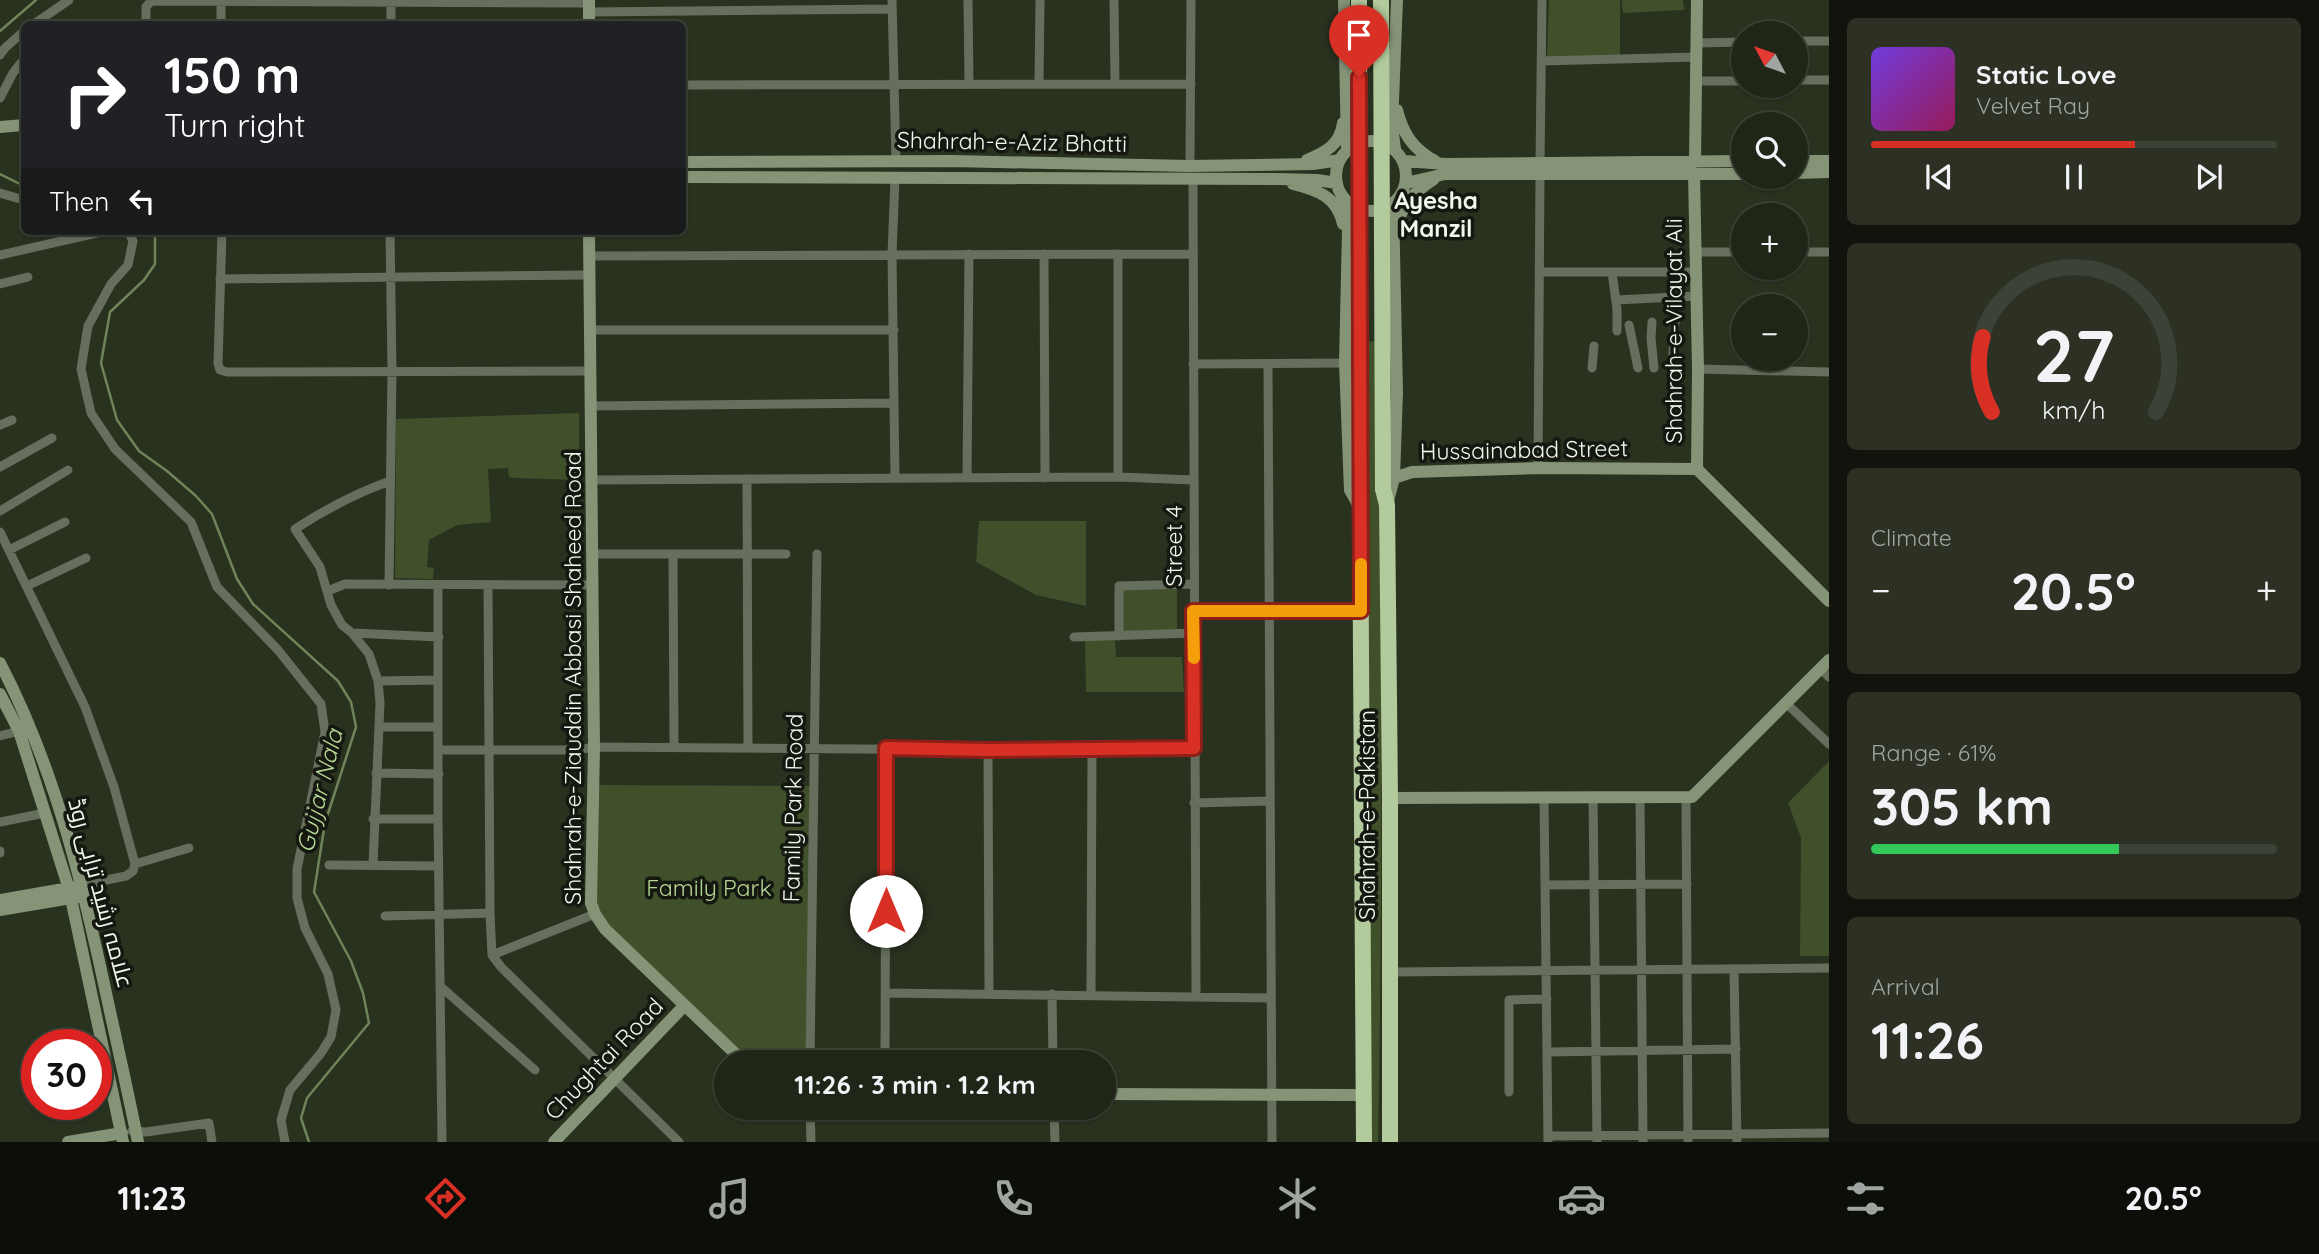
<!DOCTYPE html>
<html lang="en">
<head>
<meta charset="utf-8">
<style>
  body { margin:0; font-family:Quicksand,Cairo,sans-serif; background:#2c3124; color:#f1f3f6; height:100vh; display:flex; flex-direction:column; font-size:26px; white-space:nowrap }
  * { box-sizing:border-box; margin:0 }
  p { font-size:23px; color:#a1a5a1 }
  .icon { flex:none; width:38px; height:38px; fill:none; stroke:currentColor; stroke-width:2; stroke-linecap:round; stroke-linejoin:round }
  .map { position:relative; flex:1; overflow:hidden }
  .side { display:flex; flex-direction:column; gap:18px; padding:18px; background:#11140d; width:490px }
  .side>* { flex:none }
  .top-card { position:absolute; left:21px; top:21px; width:665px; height:214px; border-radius:10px; box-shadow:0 2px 5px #0004,0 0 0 2px #3c4236; background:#202124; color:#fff; overflow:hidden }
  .needle { width:46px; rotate:311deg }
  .buttons { position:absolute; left:1731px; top:21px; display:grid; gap:14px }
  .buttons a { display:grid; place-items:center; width:77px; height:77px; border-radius:50%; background:#1f2517; box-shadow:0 2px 5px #0004,0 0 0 2px #3c4236; font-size:35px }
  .speed { position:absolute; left:21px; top:1029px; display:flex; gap:14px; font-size:35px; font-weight:700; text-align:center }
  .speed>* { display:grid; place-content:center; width:91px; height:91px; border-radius:50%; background:#1f2517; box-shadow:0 2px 5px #0004,0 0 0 2px #3c4236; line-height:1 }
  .speed .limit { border:10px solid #d22; background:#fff; color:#111 }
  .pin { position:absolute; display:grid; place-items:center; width:60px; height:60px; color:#fff; margin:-72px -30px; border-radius:50% 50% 50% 0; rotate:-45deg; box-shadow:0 0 7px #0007 }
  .pin .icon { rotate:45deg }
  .me { position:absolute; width:77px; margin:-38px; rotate:0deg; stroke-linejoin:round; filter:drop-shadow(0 0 5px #0008) }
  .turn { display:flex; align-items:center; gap:24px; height:147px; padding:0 28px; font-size:32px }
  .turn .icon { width:91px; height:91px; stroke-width:2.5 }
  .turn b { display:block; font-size:49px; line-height:60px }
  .then { display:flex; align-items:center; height:66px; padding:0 28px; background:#0003; gap:14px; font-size:26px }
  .big { font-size:52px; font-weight:700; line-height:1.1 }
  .side .widget { flex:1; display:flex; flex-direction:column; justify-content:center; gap:10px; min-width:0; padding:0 24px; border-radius:10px; background:#2c3124 }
  .side .dial { align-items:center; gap:0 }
  .dial svg { height:182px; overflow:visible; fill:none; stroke:#3c4236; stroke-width:7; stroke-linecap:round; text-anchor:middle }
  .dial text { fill:#f1f3f6; stroke:none }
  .song { display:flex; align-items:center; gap:21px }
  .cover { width:84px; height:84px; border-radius:10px; background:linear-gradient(135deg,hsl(260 70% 55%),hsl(330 70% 35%)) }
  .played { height:7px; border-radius:4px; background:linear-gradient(90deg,#d93025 65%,#3c4236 65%) }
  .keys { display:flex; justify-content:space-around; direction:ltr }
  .heat { display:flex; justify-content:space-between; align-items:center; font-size:38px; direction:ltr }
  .charge { height:10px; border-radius:5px; background:linear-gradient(90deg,#34c759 61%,#3c4236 0) }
  .trip { position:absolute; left:714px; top:1050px; width:402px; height:70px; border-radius:35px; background:#1f2517; box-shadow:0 2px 5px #0004,0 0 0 2px #3c4236; font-weight:700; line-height:70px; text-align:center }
  .tab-bar { display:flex; height:112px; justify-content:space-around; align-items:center; background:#0c0f09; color:#a1a5a1 }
  .tab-bar .icon { width:49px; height:49px }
  .tab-bar .current { color:#d93025 }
  .tab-bar b { font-size:32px; color:#f1f3f6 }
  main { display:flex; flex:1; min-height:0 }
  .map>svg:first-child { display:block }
  .green { fill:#3f502a }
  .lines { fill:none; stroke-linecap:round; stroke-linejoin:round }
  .stream { stroke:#6f8459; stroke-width:2.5 }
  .street { stroke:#666f5d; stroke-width:9 }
  .secondary { stroke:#859477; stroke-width:12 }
  .highway { stroke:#b3ca9c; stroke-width:16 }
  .highway-bridge { stroke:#b3ca9c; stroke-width:16 }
  .route-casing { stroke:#8d1f18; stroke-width:18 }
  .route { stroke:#d93025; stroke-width:12 }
  .slow { stroke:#f59e0b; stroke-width:12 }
  .labels { text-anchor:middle; stroke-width:7; stroke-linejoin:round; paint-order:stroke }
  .street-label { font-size:23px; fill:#f1f7ec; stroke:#141810 }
  .park-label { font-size:23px; fill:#b5d592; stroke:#141810 }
  .neighbourhood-label { font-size:24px; font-weight:bold; fill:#f1f7ec; stroke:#141810 }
  .water-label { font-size:24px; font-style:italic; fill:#b9da96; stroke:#141810 }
</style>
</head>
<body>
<main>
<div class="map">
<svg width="1829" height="1142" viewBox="0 0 1829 1142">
  <rect width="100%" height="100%" fill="#29311f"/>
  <!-- green -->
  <path class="green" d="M1549 0H1620V56L1547 58Z
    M1622 0H1683L1684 10 1623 13Z
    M1375 341C1383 608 1383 875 1378 1142H1368L1367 342Z
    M579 413V480L514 478 509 477 508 468 488 469 491 522 457 525 429 540 427 567 434 568 433 579 395 578 396 419Z
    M979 521H1086V606L1036 595 976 562Z
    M1177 589V631L1123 632 1122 590Z
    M1085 639H1115L1116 657H1182L1184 692H1086Z
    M1829 761V956H1800L1801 838 1788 803Z
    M594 785 813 786 810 1062H744L595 914Z"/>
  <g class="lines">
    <!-- stream -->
    <path class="stream" d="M0 31 36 0
      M0 174 24 186
      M153 231 155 238V264L144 280 110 312 101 363 108 388 117 420 139 451 167 471 196 496 212 514 237 579 253 604 338 681 351 702 356 727 325 823 314 892 351 961 363 993 369 1023 307 1098 301 1118 309 1142"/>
    <!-- street -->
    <path class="street" d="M221 0V24
      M391 0V24
      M892 0 896 162
      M968 0 969 84
      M1114 0 1115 84
      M589 12 892 9
      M34 24 69 0
      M146 24V7L151 1 589 3
      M1796 41H1829
      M1697 43 1743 42
      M0 55 5 48 24 31
      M1541 61 1697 57
      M1796 80H1829
      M1697 81H1743
      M1039 84 1040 0
      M682 85 1191 84
      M0 98 13 73 24 59
      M1540 164 1542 0
      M1190 166 1191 0
      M1193 181 1196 995
      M0 193 24 200
      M128 231 133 241 128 265 111 284 88 326 81 369 91 413 115 449 191 522 217 587 278 650 321 704 325 732 297 869V898L305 928 328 974 336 1010 331 1037 321 1053 290 1090 281 1120 285 1142
      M222 231 218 363 220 370 227 372 589 371
      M1696 252H1743
      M1796 252H1829
      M1044 254 1045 478
      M1118 254V477
      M0 255 101 232
      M589 256 1193 254
      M1539 272H1697
      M1612 272 1617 309V331
      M220 279 588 275
      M0 284 28 277
      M1616 300 1697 296
      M1652 322 1651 338 1654 368
      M1629 325 1638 368
      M589 330H894
      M1193 364 1345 363
      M1268 365 1272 1142
      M1592 368 1594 346
      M1672 368 1675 322
      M1698 369 1829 372
      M592 406 894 403
      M0 425 12 420
      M0 467 52 438
      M1538 468 1540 175
      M895 478 892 254 895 178
      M967 478 969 254
      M747 479 748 748
      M593 480 1118 477 1194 480
      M0 511 68 470
      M0 532 85 707 114 787 135 864 133 871 126 876 82 885
      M9 550 65 522
      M593 554H786
      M673 554 674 747
      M389 585 392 371 390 231
      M438 585V819L442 1142
      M488 585 490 913 492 955 501 967 679 1142
      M27 586 86 558
      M328 591 345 584 593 585
      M1193 611H1361
      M352 633 439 637
      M1119 636V586L1193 584
      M1074 637 1193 633
      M1821 669 1829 677
      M378 681 438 680
      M1786 703 1829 744
      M379 727H438
      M0 736 19 731
      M439 750H577L594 747 988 750 1194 748
      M988 750 989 994
      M376 773 439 774
      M1544 796 1548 1142
      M1593 796 1597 1142
      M1640 797 1643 1142
      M1686 797 1688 1142
      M1194 803 1269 801
      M373 819H438
      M0 822 45 813
      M0 851V853
      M135 864 189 848
      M329 865 438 866
      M373 865 380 703 378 681 369 654 352 633 342 625 331 605 320 567 295 529C326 509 356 493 390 481
      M1545 885 1687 884
      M385 916 490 913
      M492 955 595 914
      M1734 969 1737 1142
      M1390 972 1829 968
      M440 986 535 1070
      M886 993 1271 998
      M1052 994 1053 1062
      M1091 995 1092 749
      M1547 1052 1736 1049
      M810 1062 817 554
      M885 1062 886 748
      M1509 1092V1000L1547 999
      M810 1108 811 1142
      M1054 1108 1055 1142
      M132 1131 146 1132 209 1123 212 1142
      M1548 1136 1829 1133"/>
    <!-- secondary -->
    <path class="secondary" d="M589 0V24
      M1344 0 1347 150
      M1397 110C1403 134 1413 149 1435 161
      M0 127 24 125
      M1336 176a35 35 0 1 1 70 0a35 35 0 1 1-70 0Z
      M1395 149 1392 126 1397 0
      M1307 160C1326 152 1340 145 1343 123
      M1404 161 1446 164 1743 161
      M1796 161H1829
      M682 162 952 161 1190 166 1313 164 1340 160
      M1695 162 1697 0
      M1796 173 1829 172
      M1694 174 1698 369 1697 469 1829 601
      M682 177 1276 179 1317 180 1337 183
      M1406 183 1445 174H1743
      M1293 184C1318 190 1337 197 1343 224
      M1346 201 1348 231 1345 363 1350 490 1359 506
      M1397 226C1403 203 1414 192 1434 179
      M589 231 594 747 591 903 595 914 605 929 744 1062
      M1394 478 1412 472 1543 468 1697 469
      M1387 505 1394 478 1397 392 1393 205
      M0 663C56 770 84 889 109 1007 119 1052 129 1097 138 1142
      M0 694 19 731 69 889 123 1142
      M1390 798 1692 797 1829 660
      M0 900 75 887
      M0 910 77 897
      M1104 1094 1364 1095
      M68 1142 122 1133
      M554 1142 684 1006"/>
    <!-- highway -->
    <path class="highway" d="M1383 489 1387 505 1390 798V1142
      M1360 490 1364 1142"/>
    <!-- highway-bridge -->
    <path class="highway-bridge" d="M1359 0 1360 490
      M1381 0 1383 489"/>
  </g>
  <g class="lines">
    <defs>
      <path id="route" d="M886 911V748L988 750 1194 748 1193 611H1361L1359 77"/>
    </defs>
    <!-- route casing -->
    <use href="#route" class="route-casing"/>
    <!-- route -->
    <use href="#route" class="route"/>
    <!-- slow -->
    <path class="slow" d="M1194 658 1193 611H1361V564"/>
  </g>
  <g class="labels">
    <!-- street labels -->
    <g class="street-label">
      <text transform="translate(1012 142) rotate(1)" y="8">Shahrah-e-Aziz Bhatti</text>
      <text transform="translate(1674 331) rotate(-90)" y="8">Shahrah-e-Vilayat Ali</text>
      <text transform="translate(1524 450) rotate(-1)" y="8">Hussainabad Street</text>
      <text transform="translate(1174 546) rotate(-90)" y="8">Street 4</text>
      <text transform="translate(573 678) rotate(-90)" y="8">Shahrah-e-Ziauddin Abbasi Shaheed Road</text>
      <text transform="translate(793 808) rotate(-89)" y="8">Family Park Road</text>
      <text transform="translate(1367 815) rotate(-90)" y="8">Shahrah-e-Pakistan</text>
      <text transform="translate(101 893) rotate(75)" y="8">علامہ رشید ترابی روڈ</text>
      <text transform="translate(604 1059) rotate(-46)" y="8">Chughtai Road</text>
    </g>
    <!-- park labels -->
    <g class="park-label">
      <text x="709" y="896">Family Park</text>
    </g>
    <!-- neighbourhood labels -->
    <g class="neighbourhood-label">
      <text x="1436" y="209">Ayesha<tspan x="1436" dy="28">Manzil</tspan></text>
    </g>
    <!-- water labels -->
    <g class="water-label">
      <text transform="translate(320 791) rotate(-76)" y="8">Gujjar Nala</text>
    </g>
  </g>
</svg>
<div class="buttons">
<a><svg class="needle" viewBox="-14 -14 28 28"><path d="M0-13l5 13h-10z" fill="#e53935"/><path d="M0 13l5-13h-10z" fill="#a1a5a1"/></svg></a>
<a><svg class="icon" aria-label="search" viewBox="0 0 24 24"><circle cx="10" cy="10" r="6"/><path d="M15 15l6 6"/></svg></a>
<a>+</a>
<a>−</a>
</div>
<div class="speed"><div class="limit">30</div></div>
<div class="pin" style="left:1359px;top:77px;background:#d93025"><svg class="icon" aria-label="arrive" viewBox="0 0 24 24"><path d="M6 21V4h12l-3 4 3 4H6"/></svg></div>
<svg class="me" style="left:886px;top:911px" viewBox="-20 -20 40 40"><circle r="19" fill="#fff"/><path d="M0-13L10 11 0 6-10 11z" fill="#d93025"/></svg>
<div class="trip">11:26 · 3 min · 1.2 km</div>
<div class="top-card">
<div class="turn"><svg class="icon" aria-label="right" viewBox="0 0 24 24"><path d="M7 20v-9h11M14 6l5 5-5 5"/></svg><div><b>150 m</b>Turn right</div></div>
<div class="then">Then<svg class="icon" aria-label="left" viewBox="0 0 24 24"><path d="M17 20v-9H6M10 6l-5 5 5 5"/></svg></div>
</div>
</div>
<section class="side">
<div class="widget">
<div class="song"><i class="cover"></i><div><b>Static Love</b><p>Velvet Ray</p></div></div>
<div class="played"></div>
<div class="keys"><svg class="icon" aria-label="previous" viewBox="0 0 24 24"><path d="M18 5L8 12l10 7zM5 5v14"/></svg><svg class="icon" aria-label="pause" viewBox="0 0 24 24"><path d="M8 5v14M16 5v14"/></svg><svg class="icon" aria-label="next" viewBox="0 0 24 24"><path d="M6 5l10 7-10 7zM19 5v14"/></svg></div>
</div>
<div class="widget dial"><svg viewBox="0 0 100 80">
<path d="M14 69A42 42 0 1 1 86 69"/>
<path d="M14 69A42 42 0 0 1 10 36" stroke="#d93025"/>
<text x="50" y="56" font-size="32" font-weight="700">27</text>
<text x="50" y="72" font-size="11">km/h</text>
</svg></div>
<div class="widget"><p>Climate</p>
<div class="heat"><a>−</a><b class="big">20.5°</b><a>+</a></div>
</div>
<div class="widget"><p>Range · 61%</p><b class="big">305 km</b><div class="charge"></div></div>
<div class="widget"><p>Arrival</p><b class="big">11:26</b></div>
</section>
</main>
<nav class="tab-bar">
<b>11:23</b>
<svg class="icon current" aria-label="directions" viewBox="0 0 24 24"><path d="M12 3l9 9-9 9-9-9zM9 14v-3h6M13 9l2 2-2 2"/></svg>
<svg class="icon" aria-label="music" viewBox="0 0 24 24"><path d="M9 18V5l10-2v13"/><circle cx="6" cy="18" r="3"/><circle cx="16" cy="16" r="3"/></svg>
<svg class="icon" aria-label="phone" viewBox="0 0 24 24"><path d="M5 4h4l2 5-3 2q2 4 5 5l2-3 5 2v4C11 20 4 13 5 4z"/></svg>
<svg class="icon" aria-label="climate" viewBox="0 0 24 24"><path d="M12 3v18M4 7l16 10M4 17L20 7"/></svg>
<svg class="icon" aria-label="car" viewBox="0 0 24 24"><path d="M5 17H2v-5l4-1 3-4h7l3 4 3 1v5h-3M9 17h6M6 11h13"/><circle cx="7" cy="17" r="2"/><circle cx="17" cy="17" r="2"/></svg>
<svg class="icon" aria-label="filters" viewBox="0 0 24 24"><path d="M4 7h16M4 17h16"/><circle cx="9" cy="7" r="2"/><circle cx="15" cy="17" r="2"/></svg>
<b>20.5°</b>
</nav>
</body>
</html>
